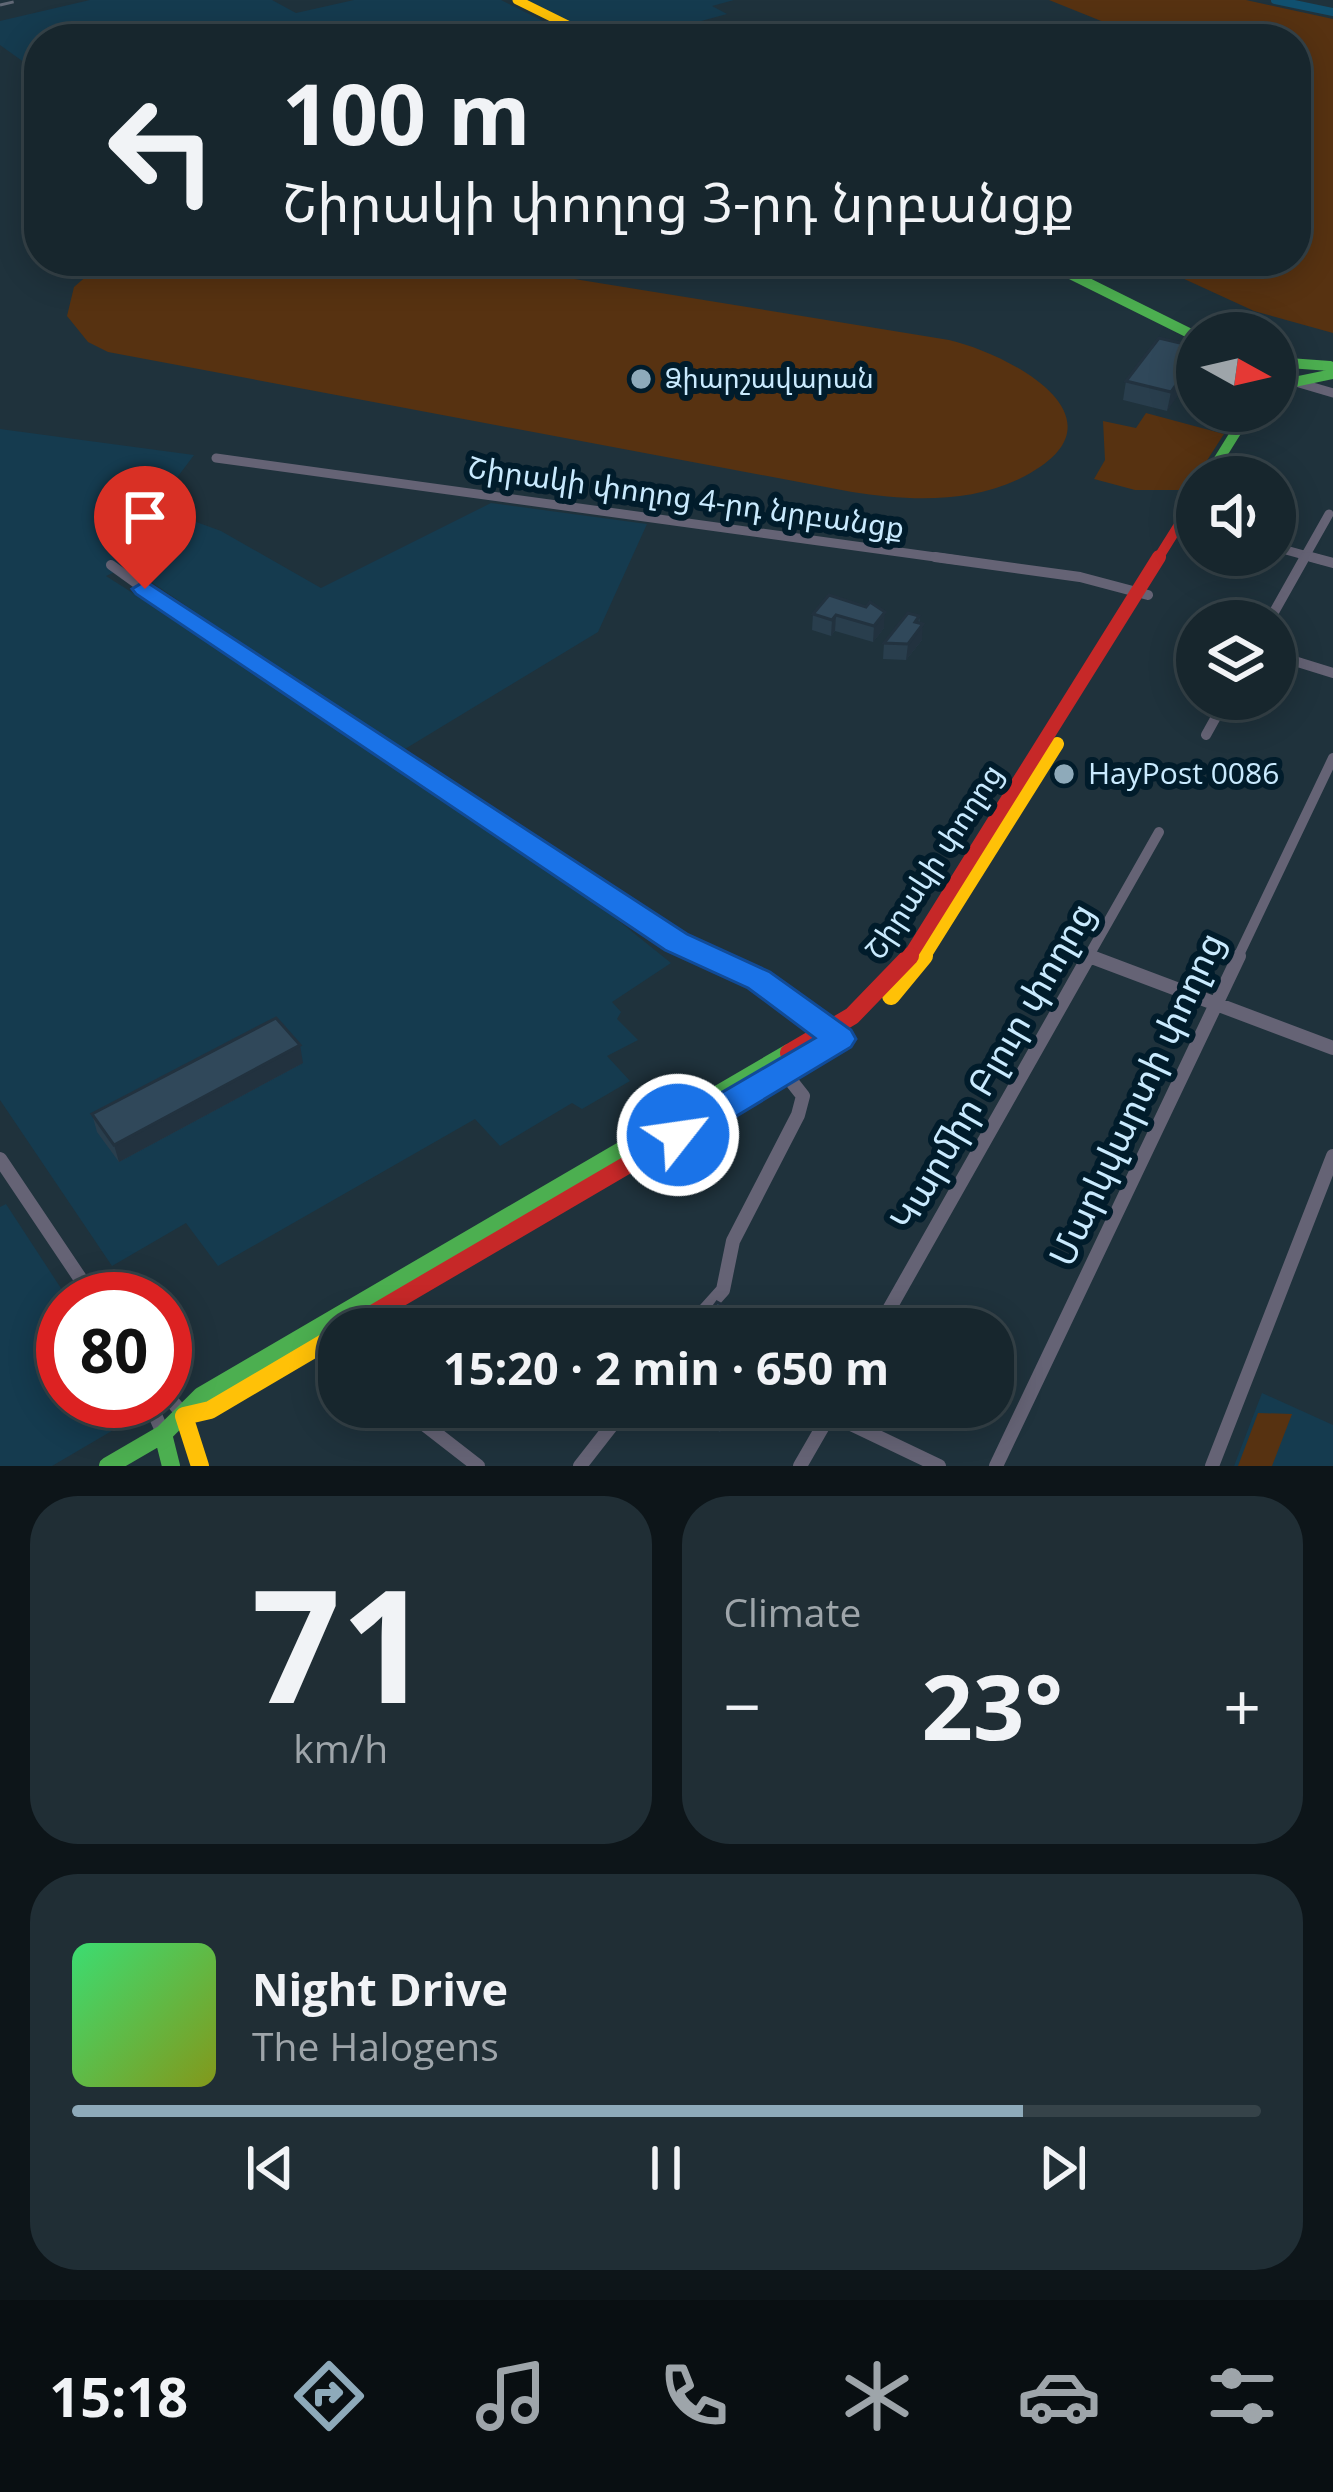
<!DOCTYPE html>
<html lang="en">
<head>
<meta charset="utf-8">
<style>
  body { margin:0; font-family:"Open Sans","Noto Sans Armenian",sans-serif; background:#202e35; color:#f1f3f6; height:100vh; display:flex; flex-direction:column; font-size:45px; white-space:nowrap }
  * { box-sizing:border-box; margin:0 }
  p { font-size:39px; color:#9ea5aa }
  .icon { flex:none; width:66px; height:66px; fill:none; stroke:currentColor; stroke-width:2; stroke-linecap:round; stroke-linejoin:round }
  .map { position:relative; height:1466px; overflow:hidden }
  .panel { display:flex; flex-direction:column; gap:30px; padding:30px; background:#0d1519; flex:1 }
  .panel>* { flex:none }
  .guide { position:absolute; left:24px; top:24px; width:1287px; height:252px; border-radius:48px; box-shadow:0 6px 30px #0003,0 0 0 3px #364349; background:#17262d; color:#f1f3f6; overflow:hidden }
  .needle { width:78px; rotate:98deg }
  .buttons { position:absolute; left:1176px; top:312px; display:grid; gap:24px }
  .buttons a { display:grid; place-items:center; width:120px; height:120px; border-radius:50%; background:#17262d; box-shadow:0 6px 30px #0003,0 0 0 3px #364349; font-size:60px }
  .speed { position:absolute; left:36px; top:1272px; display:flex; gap:24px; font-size:60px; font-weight:700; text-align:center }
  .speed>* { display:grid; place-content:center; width:156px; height:156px; border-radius:50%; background:#17262d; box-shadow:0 6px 30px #0003,0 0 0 3px #364349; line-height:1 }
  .speed .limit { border:18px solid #d22; background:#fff; color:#111 }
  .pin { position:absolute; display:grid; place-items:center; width:102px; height:102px; color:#fff; margin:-123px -51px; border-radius:50% 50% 50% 0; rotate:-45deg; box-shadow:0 0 12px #0007 }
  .pin .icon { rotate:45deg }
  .me { position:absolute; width:132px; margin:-66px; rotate:60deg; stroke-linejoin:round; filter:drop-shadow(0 0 9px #0008) }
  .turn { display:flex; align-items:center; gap:42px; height:252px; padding:0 60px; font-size:54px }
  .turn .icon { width:156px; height:156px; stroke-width:2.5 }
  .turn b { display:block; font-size:84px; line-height:102px }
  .big { font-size:90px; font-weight:700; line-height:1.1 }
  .panel .widget { flex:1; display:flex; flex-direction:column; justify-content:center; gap:18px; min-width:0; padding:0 42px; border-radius:48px; background:#202e35 }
  .panel .dial { align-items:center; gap:0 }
  .dial b { font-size:156px; line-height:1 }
  .song { display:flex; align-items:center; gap:36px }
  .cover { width:144px; height:144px; border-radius:18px; background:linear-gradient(135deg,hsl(140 70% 55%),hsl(70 70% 35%)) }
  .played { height:12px; border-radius:6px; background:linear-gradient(90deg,#8eaaba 80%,#364349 80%) }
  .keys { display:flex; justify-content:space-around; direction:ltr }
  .heat { display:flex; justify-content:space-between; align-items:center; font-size:66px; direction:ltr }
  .panel .tiles { flex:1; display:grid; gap:30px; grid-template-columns:1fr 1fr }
  .widget:last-child { grid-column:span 2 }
  .trip { position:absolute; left:318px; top:1308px; width:696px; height:120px; border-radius:48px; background:#17262d; box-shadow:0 6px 30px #0003,0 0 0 3px #364349; font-weight:700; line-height:120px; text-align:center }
  .dock { display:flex; height:192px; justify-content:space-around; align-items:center; background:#090f12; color:#9ea5aa }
  .dock .icon { width:84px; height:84px }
  .dock .on { color:#8eaaba }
  .dock b { font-size:54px; color:#f1f3f6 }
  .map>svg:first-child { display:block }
  .built { fill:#153b4f }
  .green { fill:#573211 }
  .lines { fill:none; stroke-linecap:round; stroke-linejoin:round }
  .canal { stroke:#10506f; stroke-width:8 }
  .street-far2 { stroke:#656375; stroke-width:9 }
  .street-far1 { stroke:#656375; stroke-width:10 }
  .street { stroke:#656375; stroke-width:14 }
  .fast-far1 { stroke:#4caf50; stroke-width:10 }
  .fast { stroke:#4caf50; stroke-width:18 }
  .slow-far2 { stroke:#ffc107; stroke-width:9 }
  .slow-far1 { stroke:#ffc107; stroke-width:14 }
  .slow { stroke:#ffc107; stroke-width:18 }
  .jam-far2 { stroke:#c62828; stroke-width:10 }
  .jam-far1 { stroke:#c62828; stroke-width:14 }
  .jam { stroke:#c62828; stroke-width:18 }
  .rail { stroke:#606875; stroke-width:3; stroke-dasharray:14 14; stroke-linecap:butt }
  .wall { fill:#293e4d }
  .shaded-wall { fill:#22323f }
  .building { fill:#30485a; stroke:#22323f; stroke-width:3 }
  .route { fill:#1a73e8; stroke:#114b97; stroke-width:3 }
  .poi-dot { fill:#8eaaba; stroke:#011c2b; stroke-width:4.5 }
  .labels { text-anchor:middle; stroke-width:12; stroke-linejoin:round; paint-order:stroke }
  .far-poi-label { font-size:27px; fill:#c9eafe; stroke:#011c2b; text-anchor:start }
  .street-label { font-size:30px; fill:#c9eafe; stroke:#011c2b }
  .poi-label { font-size:30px; fill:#c9eafe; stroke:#011c2b; text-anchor:start }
  .near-street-label { font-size:36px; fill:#c9eafe; stroke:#011c2b }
</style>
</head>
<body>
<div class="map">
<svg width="1333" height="1466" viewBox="0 0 1333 1466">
  <rect width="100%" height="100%" fill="#1f323c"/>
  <!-- built -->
  <path class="built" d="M90 0H272L296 13 354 0H501L579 39H39V73L0 45V21Z
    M527 0H734L712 6 727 14 635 39H607L598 34 607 30 591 22 574 24Z
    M0 429 194 455 155 507 221 531 321 588 491 503 647 524 598 632 400 752 128 566 106 576 367 742 579 889 671 963 612 1002 621 1012 617 1019 638 1040 607 1056 630 1081 582 1109 572 1103 500 1146 475 1119 218 1266 186 1223 112 1266 0 1100Z
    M6 1204 68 1299H63V1401H135L140 1408 125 1416 127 1422 52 1466H0V1207Z
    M1262 1393 1333 1425V1466H1234Z"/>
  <!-- green -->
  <path class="green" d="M1049 0H1246L1333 19V333L1254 311 1145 261H1296V39H1146Z
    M104 261H464L949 340C1009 354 1133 419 1025 476 972 504 909 501 852 492L108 352 88 342 67 316 74 287Z
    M1146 413 1224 434 1188 490H1135L1094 479 1105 460 1103 421 1136 428Z
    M1258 1413 1292 1414 1272 1466H1238Z"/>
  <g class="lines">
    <!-- canal -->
    <path class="canal" d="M1275 0 1333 12"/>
    <!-- street-far2 -->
    <path class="street-far2" d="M1299 383 1333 393
      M216 458 957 560
      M1275 547 1322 560
      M1303 560 1329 514"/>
    <!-- street-far1 -->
    <path class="street-far1" d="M935 557 1080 577 1148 595
      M1311 557 1333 563
      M111 565 211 637 676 942 713 959
      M1269 621 1305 557
      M1275 655 1333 673
      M1206 735 1226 699
      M1089 956 1097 959
      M1087 959 1159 832
      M1237 959 1333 758"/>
    <!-- street -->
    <path class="street" d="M707 956 759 980 840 1039
      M1089 956 1333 1048
      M0 1159 94 1299
      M688 1329 723 1290 733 1241 798 1115 803 1096 777 1063
      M878 1329 1089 956
      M165 1393 182 1413
      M149 1401 162 1431
      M402 1407 478 1466
      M830 1414 939 1466
      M580 1466 626 1407
      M800 1466 834 1407
      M996 1466 1239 956
      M1212 1466 1333 1156"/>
    <!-- fast-far1 -->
    <path class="fast-far1" d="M1044 261 1197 337
      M1275 362 1330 366
      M1275 386 1333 374
      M1208 477 1249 411"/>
    <!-- fast -->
    <path class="fast" d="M163 1434 171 1466
      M108 1466 163 1434 201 1396 789 1053"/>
    <!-- slow-far2 -->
    <path class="slow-far2" d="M517 0 596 39"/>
    <!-- slow-far1 -->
    <path class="slow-far1" d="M922 959 1057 744"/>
    <!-- slow -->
    <path class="slow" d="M891 996 924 956
      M184 1416 200 1466
      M184 1416 210 1410 339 1334"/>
    <!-- jam-far2 -->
    <path class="jam-far2" d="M1157 560 1197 496"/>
    <!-- jam-far1 -->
    <path class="jam-far1" d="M908 959 1159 557"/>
    <!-- jam -->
    <path class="jam" d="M789 1053 852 1016 910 956
      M347 1329 704 1120"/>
    <!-- rail -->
    <path class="rail" d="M0 5 22 0"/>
  </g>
  <!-- wall -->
  <path class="wall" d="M1197 347 1167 411 1123 400 1126 381Z
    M829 595 884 628 873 642 835 631 831 636 812 630 813 614Z
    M919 616 922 640 906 660 883 659 884 643Z
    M303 1063 119 1162 97 1132 92 1114Z
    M676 1407H733L732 1413 720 1432Z"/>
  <!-- shaded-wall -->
  <path class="shaded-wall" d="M1197 354V369L1167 411 1171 392Z
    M885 612 884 628 873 642 874 626Z
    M836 615 835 631 831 636 832 620Z
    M919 616 918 631 923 624 922 640 906 660 908 644 915 622Z
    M300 1045 303 1063 119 1162 114 1145Z
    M722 1407H733L732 1413 720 1432Z"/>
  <!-- building -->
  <path class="building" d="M1159 338 1197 347V354L1171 392 1126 381Z
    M829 595 866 607 870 602 885 612 874 626 836 615 832 620 813 614Z
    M908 613 919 616 915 622 923 624 908 644 884 643Z
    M276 1018 300 1045 114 1145 92 1114Z
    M717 1302 767 1329H697Z"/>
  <!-- route -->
  <path class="route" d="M145 581 687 934 770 972 851 1030 856 1039 851 1047 690 1144H666L661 1135 666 1125 815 1038 748 988 665 950 136 594 132 589Z"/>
  <!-- markers -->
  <g class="poi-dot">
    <circle cx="641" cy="379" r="12"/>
    <circle cx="1064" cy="774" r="12"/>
  </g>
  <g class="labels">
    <!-- far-poi labels -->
    <g class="far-poi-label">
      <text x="665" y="388">Ձիարշավարան</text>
    </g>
    <!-- street labels -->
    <g class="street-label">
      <text transform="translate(686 498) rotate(8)" y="10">Շիրակի փողոց 4-րդ նրբանցք</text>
      <text transform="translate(934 862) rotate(-57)" y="10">Շիրակի փողոց</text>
    </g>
    <!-- poi labels -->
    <g class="poi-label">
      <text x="1088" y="784">HayPost 0086</text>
    </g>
    <!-- near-street labels -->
    <g class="near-street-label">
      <text transform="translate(992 1066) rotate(-60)" y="13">Կարմիր Բլուր փողոց</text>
      <text transform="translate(1136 1099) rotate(-65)" y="13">Մարկվարտի փողոց</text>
    </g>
  </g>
</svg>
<div class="buttons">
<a><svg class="needle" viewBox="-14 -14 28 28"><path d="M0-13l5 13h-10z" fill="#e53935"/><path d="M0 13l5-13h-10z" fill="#9ea5aa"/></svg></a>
<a><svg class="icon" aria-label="sound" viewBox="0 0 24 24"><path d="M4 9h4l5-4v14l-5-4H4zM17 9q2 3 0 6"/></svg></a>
<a><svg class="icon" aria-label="layers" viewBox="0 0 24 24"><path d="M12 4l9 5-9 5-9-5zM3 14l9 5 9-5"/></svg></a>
</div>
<div class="speed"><div class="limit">80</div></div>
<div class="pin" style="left:145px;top:589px;background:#d93025"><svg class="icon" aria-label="arrive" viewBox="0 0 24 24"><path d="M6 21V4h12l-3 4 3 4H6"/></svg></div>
<svg class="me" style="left:678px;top:1135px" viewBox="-20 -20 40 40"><circle r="17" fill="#1a73e8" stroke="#fff" stroke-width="3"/><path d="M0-11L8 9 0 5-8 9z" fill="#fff"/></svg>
<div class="trip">15:20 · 2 min · 650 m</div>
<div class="guide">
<div class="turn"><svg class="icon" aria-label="left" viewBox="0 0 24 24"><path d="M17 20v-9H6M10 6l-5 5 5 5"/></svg><div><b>100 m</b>Շիրակի փողոց 3-րդ նրբանցք</div></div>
</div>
</div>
<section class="panel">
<div class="tiles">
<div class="widget dial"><b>71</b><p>km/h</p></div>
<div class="widget"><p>Climate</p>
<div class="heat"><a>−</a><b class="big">23°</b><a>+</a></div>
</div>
<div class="widget">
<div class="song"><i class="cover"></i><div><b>Night Drive</b><p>The Halogens</p></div></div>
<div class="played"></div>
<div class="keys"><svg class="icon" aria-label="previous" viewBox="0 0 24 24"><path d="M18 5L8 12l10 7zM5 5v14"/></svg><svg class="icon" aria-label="pause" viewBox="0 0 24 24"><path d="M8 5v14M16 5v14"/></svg><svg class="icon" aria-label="next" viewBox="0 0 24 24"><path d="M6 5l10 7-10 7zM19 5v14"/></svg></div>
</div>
</div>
</section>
<nav class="dock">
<b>15:18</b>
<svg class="icon on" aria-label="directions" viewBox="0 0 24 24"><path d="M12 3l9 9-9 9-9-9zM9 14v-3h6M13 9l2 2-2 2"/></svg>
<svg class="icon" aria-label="music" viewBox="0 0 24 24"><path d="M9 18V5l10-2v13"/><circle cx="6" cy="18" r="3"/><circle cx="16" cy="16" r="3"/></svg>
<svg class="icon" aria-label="phone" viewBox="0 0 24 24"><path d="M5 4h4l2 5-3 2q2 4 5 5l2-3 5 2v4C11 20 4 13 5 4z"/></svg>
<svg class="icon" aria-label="climate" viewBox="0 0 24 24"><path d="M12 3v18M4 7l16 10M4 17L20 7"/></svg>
<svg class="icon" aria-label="car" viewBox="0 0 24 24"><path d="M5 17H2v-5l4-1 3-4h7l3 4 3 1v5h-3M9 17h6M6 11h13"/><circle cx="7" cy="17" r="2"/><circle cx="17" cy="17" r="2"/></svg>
<svg class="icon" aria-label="filters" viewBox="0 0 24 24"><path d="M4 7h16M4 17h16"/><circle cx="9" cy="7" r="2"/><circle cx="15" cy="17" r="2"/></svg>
</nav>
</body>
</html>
